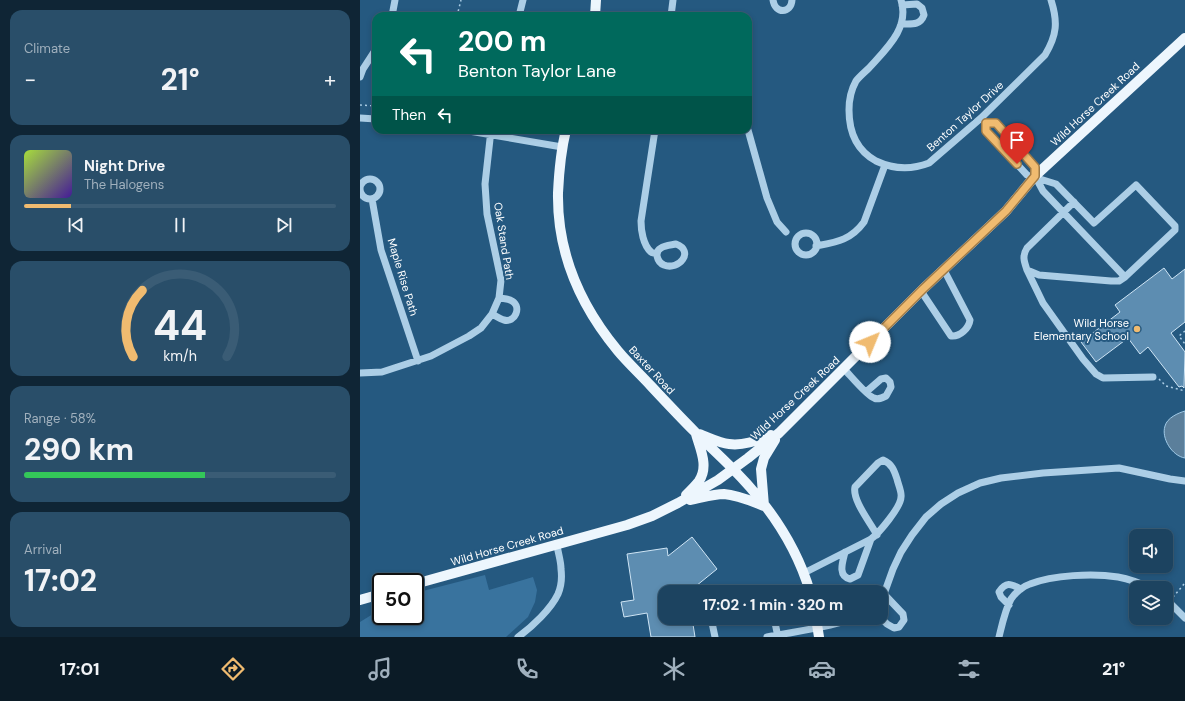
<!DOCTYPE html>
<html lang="en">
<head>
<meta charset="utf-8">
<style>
  body { margin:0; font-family:"DM Sans",sans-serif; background:#294e69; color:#f1f3f6; height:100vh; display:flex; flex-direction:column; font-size:15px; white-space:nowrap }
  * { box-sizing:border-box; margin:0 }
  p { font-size:13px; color:#a0b0bd }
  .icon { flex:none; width:22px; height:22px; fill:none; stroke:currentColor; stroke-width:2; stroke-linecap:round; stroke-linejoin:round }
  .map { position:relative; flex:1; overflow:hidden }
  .side { display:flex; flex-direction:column; gap:10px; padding:10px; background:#0f2535; width:360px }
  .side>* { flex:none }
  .top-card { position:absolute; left:12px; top:12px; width:380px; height:122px; border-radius:12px; box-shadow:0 2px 6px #0003,0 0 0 1px #3a5c75; background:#00695c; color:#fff; overflow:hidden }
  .tools { position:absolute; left:769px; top:529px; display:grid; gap:8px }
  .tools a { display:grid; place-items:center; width:44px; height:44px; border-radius:8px; background:#1c4360; box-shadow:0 2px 6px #0003,0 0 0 1px #3a5c75; font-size:20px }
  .speed { position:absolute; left:12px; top:573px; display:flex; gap:8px; font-size:20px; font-weight:700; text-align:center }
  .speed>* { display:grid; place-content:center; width:52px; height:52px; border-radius:50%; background:#1c4360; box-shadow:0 2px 6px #0003,0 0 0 1px #3a5c75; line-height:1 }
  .speed .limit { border:2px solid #111; border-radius:6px; background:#fff; color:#111 }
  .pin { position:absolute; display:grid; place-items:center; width:34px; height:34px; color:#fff; margin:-41px -17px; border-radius:50% 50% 50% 0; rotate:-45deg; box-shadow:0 0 4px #0007 }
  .pin .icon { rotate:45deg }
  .me { position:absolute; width:44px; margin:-22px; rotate:45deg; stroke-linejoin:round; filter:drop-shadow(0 0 3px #0008) }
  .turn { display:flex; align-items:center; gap:14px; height:84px; padding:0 20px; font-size:18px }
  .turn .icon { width:52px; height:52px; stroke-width:2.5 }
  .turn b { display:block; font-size:28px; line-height:34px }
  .then { display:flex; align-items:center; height:38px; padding:0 20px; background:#0003; gap:8px; font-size:15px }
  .big { font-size:30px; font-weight:700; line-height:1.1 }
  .side .tile { flex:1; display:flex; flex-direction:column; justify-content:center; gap:6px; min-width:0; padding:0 14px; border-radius:12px; background:#294e69 }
  .side .dial { align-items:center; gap:0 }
  .dial svg { height:104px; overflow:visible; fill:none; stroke:#3a5c75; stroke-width:7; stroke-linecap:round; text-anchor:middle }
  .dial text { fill:#f1f3f6; stroke:none }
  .song { display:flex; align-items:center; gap:12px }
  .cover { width:48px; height:48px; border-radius:6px; background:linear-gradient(135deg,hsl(80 70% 55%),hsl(260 70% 35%)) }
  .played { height:4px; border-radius:2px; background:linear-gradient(90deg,#f0bb70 15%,#3a5c75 15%) }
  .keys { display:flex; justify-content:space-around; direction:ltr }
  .heat { display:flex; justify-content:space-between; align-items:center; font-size:22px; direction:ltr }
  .charge { height:6px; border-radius:3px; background:linear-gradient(90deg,#34c759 58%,#3a5c75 0) }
  .trip { position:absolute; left:298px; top:585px; width:230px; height:40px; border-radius:12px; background:#1c4360; box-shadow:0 2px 6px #0003,0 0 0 1px #3a5c75; font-weight:700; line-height:40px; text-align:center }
  .dock { display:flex; height:64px; justify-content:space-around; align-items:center; background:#0b1b26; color:#a0b0bd }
  .dock .icon { width:28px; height:28px }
  .dock .active { color:#f0bb70 }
  .dock b { font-size:18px; color:#f1f3f6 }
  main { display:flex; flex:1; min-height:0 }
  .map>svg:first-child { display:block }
  .green { fill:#39739e }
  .water { fill:#5b7f9b; stroke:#a0cae7 }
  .building { fill:#5d8db1; stroke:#cfe5f5 }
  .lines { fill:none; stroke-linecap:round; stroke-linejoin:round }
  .path { stroke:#accee6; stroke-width:1.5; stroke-dasharray:2 3; stroke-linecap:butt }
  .minor { stroke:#accee6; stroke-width:7 }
  .major { stroke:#edf6fd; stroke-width:10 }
  .route-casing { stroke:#9c7a49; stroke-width:10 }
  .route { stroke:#f0bb70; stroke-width:7 }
  .poi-dot { fill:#f0bb70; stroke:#255980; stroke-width:1.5 }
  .labels { text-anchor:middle; stroke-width:4; stroke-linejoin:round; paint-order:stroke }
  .street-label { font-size:11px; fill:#fff; stroke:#255980 }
  .poi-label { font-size:11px; fill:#fff; stroke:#255980; text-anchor:end }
</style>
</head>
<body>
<main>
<section class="side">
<div class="tile"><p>Climate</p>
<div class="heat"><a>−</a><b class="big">21°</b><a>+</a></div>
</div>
<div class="tile">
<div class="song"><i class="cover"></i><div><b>Night Drive</b><p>The Halogens</p></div></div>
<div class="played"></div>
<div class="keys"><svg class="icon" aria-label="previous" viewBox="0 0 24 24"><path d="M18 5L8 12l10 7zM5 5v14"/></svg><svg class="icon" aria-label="pause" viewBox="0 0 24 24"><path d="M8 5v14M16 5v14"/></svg><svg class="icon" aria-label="next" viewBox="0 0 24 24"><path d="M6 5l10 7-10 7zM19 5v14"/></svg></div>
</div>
<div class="tile dial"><svg viewBox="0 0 100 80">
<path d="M14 69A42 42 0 1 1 86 69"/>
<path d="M14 69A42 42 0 0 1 21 18" stroke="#f0bb70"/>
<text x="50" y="56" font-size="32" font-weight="700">44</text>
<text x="50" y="72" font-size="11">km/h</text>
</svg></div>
<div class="tile"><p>Range · 58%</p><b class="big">290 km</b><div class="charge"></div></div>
<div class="tile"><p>Arrival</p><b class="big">17:02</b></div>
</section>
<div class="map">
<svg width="825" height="637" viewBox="0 0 825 637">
  <rect width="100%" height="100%" fill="#255980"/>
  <!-- green -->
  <path class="green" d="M125 575 129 590 173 577 177 590 175 602 168 617 146 637H0V622L21 609V616H55V593Z"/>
  <!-- water -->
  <path class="water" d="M825 411V458C812 456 801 438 805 426 807 418 818 413 825 411Z"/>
  <!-- building -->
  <path class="building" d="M804 268 812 279 825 269V322L811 333 825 352 824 388 822 386 819 387 788 347 780 354 768 338 736 362 721 342 760 312 755 305Z
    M332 537 357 569 336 586 337 592H305V618H332L335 637H291L287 613 264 617 261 602 274 600 267 554 307 548 308 556Z"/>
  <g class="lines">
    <!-- path -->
    <path class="path" d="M97 16 101 0
      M0 105 16 106
      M825 331 819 336 825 344
      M799 379 806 386 825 391
      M813 597 825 583"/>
    <!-- minor -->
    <path class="minor" d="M413 0C415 14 431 14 432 0
      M541 0C550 28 526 49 509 68 505 72 500 76 496 81 491 90 489 100 489 110 489 132 496 150 516 161 533 169 551 170 569 163L621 118 685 55C697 35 698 22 691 0
      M32 16 35 0
      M159 16 163 0
      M311 16 313 0
      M541 24C551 24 560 26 564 15L562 8 557 4 542 5
      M0 77 3 69 16 49
      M0 118 16 119
      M621 118 626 123V131L667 175 696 184 734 223 776 185 815 226V230L765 277 683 191 675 176
      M626 123H636L675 167V176
      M103 130 202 147
      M295 130 281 221C281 230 283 245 291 252 292 253 295 253 297 254
      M388 130 407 198 417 222 426 232
      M0 189a10 10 0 1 1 20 0a10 10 0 1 1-20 0Z
      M12 199 21 250 58 361
      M714 202 667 248C662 256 664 261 667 270L679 275 751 281H759L765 277
      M435 244a11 11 0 1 1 22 0a11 11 0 1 1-22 0Z
      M316 244C335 251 319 271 304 265 297 262 294 252 301 248 305 245 312 245 316 244Z
      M456 246C477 242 491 240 504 222L525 165
      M667 270 683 303 723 359 736 374 743 378 793 377
      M561 291 591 336C600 337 609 328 610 320L584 270
      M132 314C136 316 140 319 144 320 155 323 162 307 152 301 148 298 143 299 139 298
      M484 369C490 375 507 396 514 398 518 400 522 398 526 396L531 387 530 382 526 378 521 379 506 392
      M0 373 22 372 71 356 109 336 121 328 132 314 139 298 141 280 127 214 125 184 131 130
      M485 552C483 561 477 576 490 579L498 575 511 539
      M444 573 511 539C519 533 541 507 541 497 542 492 538 484 537 479 534 470 532 464 523 460L518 463 495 487C492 500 510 522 517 535
      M369 592C378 590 390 588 399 592
      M521 599 524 594 533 569 541 552 552 535 566 517 581 504 598 493 620 483 641 478 683 473 759 468 810 479 825 481
      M806 599 825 618
      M649 605 641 597 639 592C646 581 651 584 661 589
      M351 618 355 637
      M414 618 418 637
      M521 618 527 624 534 628 539 627 544 620 543 614 524 594
      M158 637C172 627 191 609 198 594 201 587 202 577 201 569 201 561 198 553 197 545
      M407 637C437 631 467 628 496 618
      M639 637C642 625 645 610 651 599 655 593 663 586 670 584 693 575 733 573 758 577 769 579 780 583 790 588"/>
    <!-- major -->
    <path class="major" d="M235 16 236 0
      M206 130C201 150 199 172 198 193 197 253 219 304 258 351 268 363 280 374 291 386 305 401 320 417 335 432 347 444 360 456 372 468 407 503 436 544 450 592
      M339 434C348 437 359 443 369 444 384 446 398 440 411 435
      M326 495C330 491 335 486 339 481 349 466 340 449 336 434
      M330 500C341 498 353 494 364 494 378 495 391 501 404 506
      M404 506 401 469 404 458 415 440
      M55 584 267 525 292 516 318 503 358 480 388 458 419 433 563 289 646 211 675 176 825 38
      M0 600 21 594
      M456 618 459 637"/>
  </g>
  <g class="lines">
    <defs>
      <path id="route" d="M510 342 563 289 646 211 675 176V167L636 123H626V131L657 164"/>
    </defs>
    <!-- route casing -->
    <use href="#route" class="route-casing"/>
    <!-- route -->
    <use href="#route" class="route"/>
  </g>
  <!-- markers -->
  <circle class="poi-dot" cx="777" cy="329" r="4"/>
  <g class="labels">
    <!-- street labels -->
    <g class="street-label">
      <text transform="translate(735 104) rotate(-43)" y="4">Wild Horse Creek Road</text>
      <text transform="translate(605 116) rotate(-42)" y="4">Benton Taylor Drive</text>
      <text transform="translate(144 241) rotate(81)" y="4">Oak Stand Path</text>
      <text transform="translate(43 277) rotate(73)" y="4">Maple Rise Path</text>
      <text transform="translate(292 370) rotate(47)" y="4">Baxter Road</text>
      <text transform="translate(435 398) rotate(-43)" y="4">Wild Horse Creek Road</text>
      <text transform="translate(147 546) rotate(-16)" y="4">Wild Horse Creek Road</text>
    </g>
    <!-- poi labels -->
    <g class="poi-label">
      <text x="769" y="327">Wild Horse<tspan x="769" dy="13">Elementary School</tspan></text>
    </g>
  </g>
</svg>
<div class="tools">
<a><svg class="icon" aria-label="sound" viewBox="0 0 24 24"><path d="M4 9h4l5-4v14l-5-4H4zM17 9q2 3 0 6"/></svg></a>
<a><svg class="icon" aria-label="layers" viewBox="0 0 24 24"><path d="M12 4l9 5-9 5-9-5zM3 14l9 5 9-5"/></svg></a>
</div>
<div class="speed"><div class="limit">50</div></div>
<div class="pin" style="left:657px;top:164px;background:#d93025"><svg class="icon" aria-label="arrive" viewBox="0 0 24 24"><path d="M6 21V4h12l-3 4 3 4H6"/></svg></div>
<svg class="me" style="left:510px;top:342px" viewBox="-20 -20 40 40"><circle r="19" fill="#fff"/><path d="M0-13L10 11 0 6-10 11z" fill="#f0bb70"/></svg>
<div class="trip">17:02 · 1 min · 320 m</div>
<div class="top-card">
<div class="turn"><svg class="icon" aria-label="left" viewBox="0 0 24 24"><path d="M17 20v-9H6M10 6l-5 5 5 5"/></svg><div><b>200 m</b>Benton Taylor Lane</div></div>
<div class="then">Then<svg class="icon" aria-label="left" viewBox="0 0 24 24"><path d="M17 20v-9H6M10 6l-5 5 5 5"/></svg></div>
</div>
</div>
</main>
<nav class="dock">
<b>17:01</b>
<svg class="icon active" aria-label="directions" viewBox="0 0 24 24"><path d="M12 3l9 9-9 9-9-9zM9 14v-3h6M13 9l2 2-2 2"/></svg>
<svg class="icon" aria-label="music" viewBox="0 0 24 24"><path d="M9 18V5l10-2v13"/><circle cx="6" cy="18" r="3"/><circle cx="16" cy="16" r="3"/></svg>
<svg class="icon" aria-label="phone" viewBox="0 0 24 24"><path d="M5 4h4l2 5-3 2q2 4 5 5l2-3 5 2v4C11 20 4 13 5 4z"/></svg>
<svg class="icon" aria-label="climate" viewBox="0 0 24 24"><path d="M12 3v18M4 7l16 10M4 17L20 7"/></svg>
<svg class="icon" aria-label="car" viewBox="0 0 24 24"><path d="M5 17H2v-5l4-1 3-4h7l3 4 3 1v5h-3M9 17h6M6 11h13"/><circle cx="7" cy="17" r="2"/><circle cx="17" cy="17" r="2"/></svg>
<svg class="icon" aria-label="filters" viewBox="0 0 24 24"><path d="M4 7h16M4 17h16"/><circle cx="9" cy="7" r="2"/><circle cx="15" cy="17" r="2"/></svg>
<b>21°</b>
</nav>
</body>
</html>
